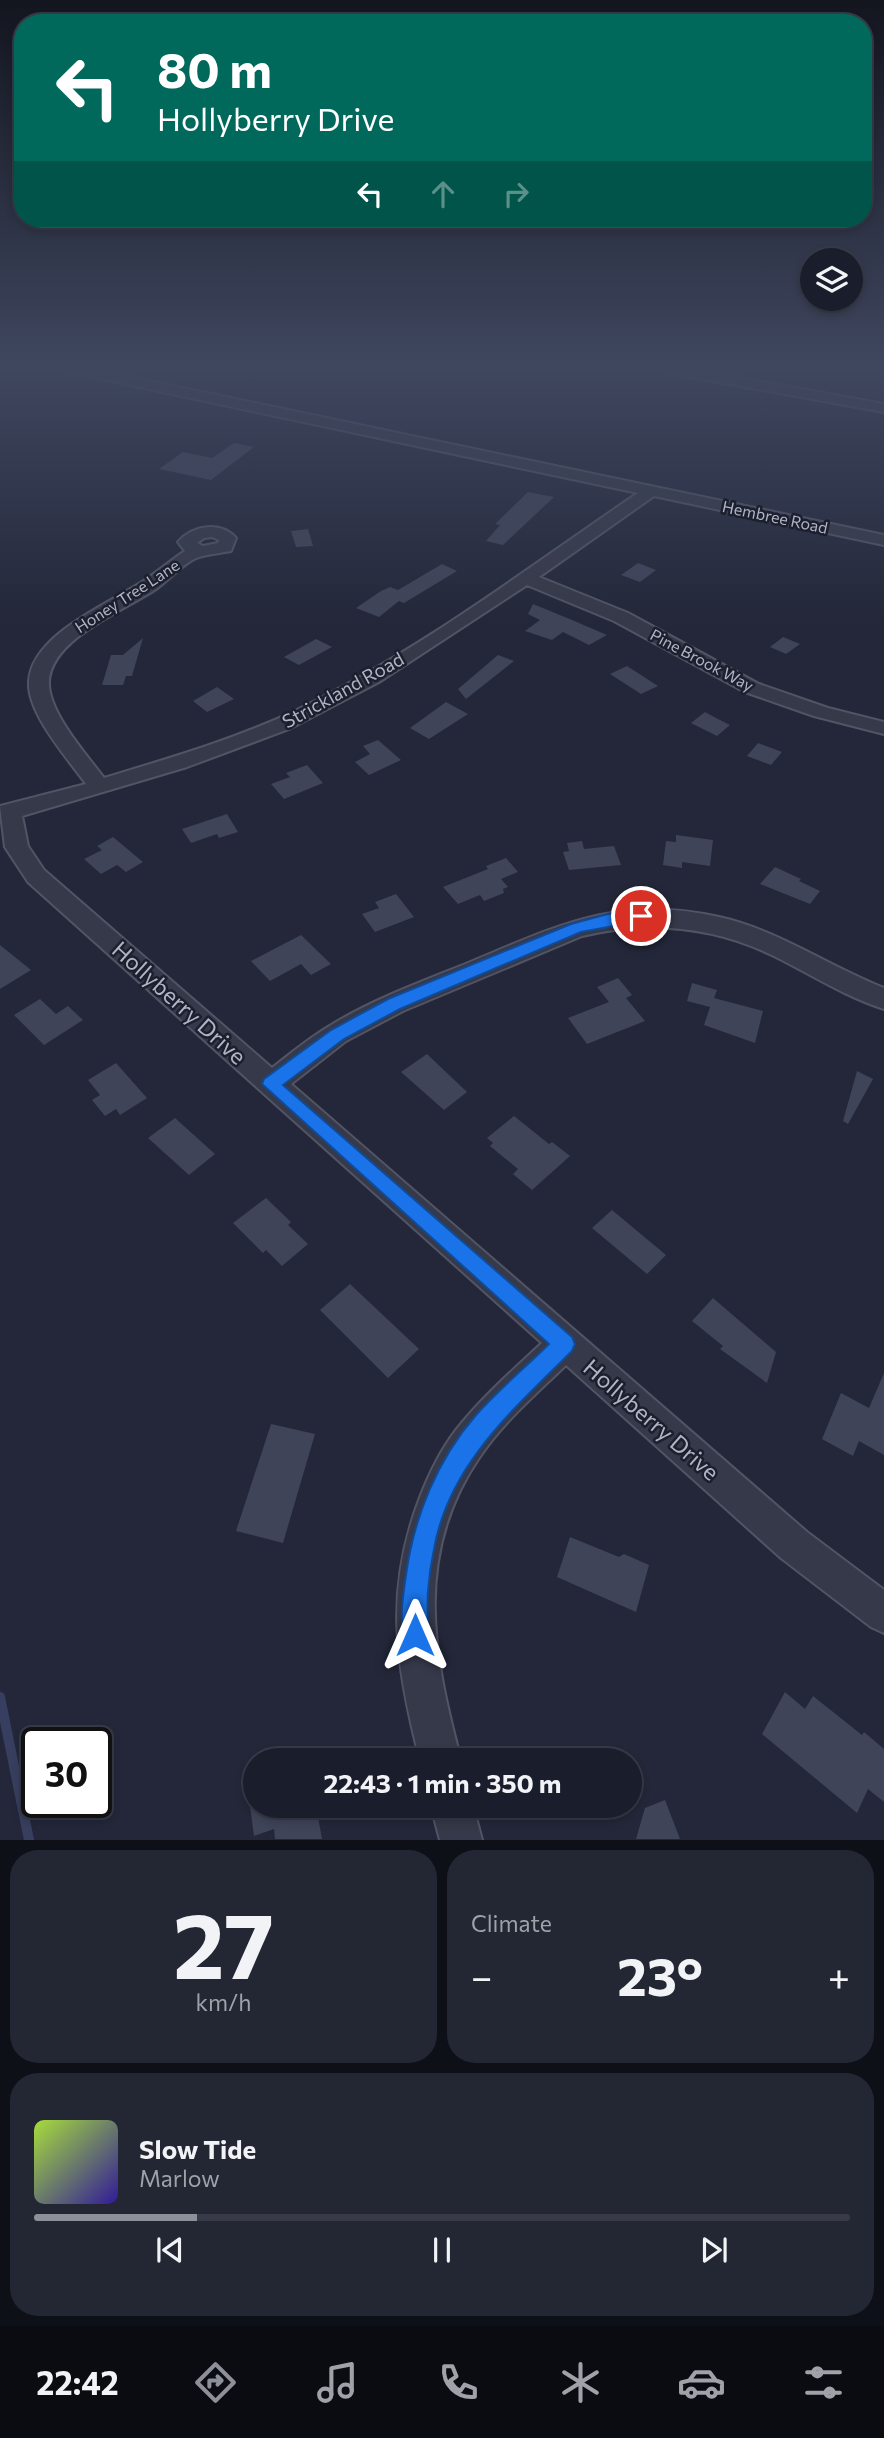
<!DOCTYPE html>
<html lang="en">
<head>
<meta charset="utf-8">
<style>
  body { margin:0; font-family:Commissioner,sans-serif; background:#232633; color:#f1f3f6; height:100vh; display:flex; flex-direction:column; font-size:26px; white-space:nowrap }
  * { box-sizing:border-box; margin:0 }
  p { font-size:23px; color:#9fa2a9 }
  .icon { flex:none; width:38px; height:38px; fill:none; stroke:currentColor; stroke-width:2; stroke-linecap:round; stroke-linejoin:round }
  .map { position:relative; height:1840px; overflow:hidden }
  .drawer { display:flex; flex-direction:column; gap:10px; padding:10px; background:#0e1018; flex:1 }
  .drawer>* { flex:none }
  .top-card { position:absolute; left:14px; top:14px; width:858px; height:214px; border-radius:28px; box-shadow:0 4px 10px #0003,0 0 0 2px #383b47; background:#00695c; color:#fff; overflow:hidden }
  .fabs { position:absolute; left:800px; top:248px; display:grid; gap:14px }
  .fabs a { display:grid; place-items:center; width:63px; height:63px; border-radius:50%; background:#1a1d2b; box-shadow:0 4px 10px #0003,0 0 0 2px #383b47; font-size:35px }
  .speed { position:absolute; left:21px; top:1727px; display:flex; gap:14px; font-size:35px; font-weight:700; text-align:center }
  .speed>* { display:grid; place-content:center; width:91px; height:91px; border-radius:50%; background:#1a1d2b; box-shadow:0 4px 10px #0003,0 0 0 2px #383b47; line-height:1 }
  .speed .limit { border:4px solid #111; border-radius:10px; background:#fff; color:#111 }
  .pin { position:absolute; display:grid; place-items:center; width:60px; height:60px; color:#fff; margin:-30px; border:4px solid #fff; border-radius:50%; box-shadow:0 2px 7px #0007 }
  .me { position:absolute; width:77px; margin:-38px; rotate:0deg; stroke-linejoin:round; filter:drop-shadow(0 0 5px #0008) }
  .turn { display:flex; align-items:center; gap:24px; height:147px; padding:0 28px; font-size:32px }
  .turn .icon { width:91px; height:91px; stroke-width:2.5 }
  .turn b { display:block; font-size:49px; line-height:60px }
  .lanes { display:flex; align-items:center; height:66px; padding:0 28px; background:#0003; justify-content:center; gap:35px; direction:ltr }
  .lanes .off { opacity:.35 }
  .big { font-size:52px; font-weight:700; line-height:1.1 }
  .drawer .widget { flex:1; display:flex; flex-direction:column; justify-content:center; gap:10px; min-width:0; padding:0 24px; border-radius:28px; background:#232633 }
  .drawer .dial { align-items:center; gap:0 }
  .dial b { font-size:91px; line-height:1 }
  .song { display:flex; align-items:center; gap:21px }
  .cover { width:84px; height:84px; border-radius:10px; background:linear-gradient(135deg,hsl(80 70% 55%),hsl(250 70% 35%)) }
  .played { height:7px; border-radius:4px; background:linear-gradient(90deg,#8c9099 20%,#383b47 20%) }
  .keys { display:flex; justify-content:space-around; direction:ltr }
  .heat { display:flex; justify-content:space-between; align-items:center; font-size:38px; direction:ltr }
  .drawer .tiles { flex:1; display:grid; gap:10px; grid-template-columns:1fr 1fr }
  .widget:last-child { grid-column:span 2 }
  .trip { position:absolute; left:243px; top:1748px; width:399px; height:70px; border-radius:35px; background:#1a1d2b; box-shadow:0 4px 10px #0003,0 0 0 2px #383b47; font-weight:700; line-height:70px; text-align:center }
  .tabs { display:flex; height:112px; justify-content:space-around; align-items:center; background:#0a0c11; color:#9fa2a9 }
  .tabs .icon { width:49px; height:49px }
  .tabs .selected { color:#8c9099 }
  .tabs b { font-size:32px; color:#f1f3f6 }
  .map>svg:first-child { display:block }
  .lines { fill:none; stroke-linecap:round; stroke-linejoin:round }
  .stream { stroke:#373e5f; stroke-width:10 }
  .building { fill:#3f4459 }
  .minor-casing { stroke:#515464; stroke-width:4 }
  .minor { fill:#363949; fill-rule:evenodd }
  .route { fill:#1a73e8; stroke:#114b97; stroke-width:2 }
  .labels { text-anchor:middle; stroke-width:5; stroke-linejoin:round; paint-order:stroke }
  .far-street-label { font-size:16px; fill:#b1b4c5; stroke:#1c1f2e }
  .street-label { font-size:19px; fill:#b1b4c5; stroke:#1c1f2e }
  .near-street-label { font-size:23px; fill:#b1b4c5; stroke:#1c1f2e }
</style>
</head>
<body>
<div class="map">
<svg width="884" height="1840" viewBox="0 0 884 1840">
  <rect width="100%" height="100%" fill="#232739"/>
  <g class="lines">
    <!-- stream -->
    <path class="stream" d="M0 1697 29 1840"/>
  </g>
  <!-- building -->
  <path class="building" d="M234 443 254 447 211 480 159 469 183 452 212 458Z
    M528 492 554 497 503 545 486 541 500 525 495 524Z
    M308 529 313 546 296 547 291 531Z
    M638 563 656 570 640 582 621 575Z
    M442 564 457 571 404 603 399 601 379 617 356 608 381 591 390 587 398 590Z
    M533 604 572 620 607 635 589 645 563 632 552 640 525 631 540 620 528 614Z
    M783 637 800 644 786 654 770 647Z
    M143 638 132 676H126L123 685H102L111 655H123Z
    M316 639 332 647 299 665 284 657Z
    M498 655 514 661 466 699 458 689Z
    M627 666 658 686 641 694 610 674Z
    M217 687 234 699 207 712 193 701Z
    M446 702 468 714 429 739 410 728Z
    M705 712 718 719 730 725 717 736 691 723Z
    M378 740 401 760 369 775 355 762 370 754 363 746Z
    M758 743 782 752 771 765 747 756Z
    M307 765 323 783 284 799 271 784 290 777 286 773Z
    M227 814 238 832 219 838 217 834 191 843 182 829Z
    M676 835 713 840 710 866 682 862V868L663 865 666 841 676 842Z
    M113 837 143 862 126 872 117 865 101 874 84 859 102 850 97 846Z
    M582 841 584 849 614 846 621 865 569 870 563 852 569 851 567 843Z
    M506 858 518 872 501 879 508 887 503 889 504 893 484 901 480 895 458 904 443 887 488 869 486 866Z
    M775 867 801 879 799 881 820 891 810 904 760 884Z
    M396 894 414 917 375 932 362 914 379 908 375 902Z
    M301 935 331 964 311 975 301 964 270 981 251 961Z
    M0 945 31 970 0 989Z
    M618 978 632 995 626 998 645 1021 587 1044 568 1018 609 1002 597 987Z
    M692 983 717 990 714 998 763 1011 755 1043 704 1025 710 1007 687 1001Z
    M40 999 56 1014 68 1006 83 1020 44 1045 14 1015Z
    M427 1054 467 1092 444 1110 401 1072Z
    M116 1063 147 1098 120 1115 116 1109 105 1116 92 1100 100 1095 88 1080Z
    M857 1071 873 1079 848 1124 843 1121Z
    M514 1116 549 1144 552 1142 570 1156 532 1190 513 1174 518 1169 490 1146 493 1143 487 1138Z
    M175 1118 215 1154 189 1175 148 1138Z
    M266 1198 291 1222 288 1225 308 1244 282 1266 266 1250 263 1253 233 1223Z
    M612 1210 666 1255 647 1274 592 1228Z
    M350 1284 419 1349 388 1378 320 1310Z
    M713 1298 776 1352 767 1383 720 1349 723 1346 692 1321Z
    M884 1373V1455L859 1441 853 1456 822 1439 841 1393 869 1408Z
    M271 1424 315 1434 283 1543 236 1531Z
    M570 1537 619 1557 624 1554 649 1565 636 1612 557 1577Z
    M785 1692 805 1709 813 1696 862 1735 864 1732 884 1749V1802L868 1789 857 1813 762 1734Z
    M665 1800 680 1839H636L645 1808Z
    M250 1806H316L322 1839H275L274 1829 254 1836Z"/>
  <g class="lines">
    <defs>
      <path id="minor" d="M42 364H69L884 535V545L654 496 539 577 628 613 759 684 828 708 884 722V734L814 716 745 692 614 621 527 585 379 682 289 729 187 767 22 816 28 846 44 870 272 1068C290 1054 308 1039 328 1027 371 1000 421 982 468 963 557 926 618 894 719 917 778 930 828 966 884 988V1009C846 997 812 975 776 957 714 926 650 920 582 936L403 1011 346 1041 291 1084 807 1532 884 1590V1633L871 1627 781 1558 566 1365C536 1394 502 1423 479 1458 413 1555 433 1655 461 1760H420C396 1668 384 1592 419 1500 428 1476 440 1451 456 1430 481 1398 512 1371 542 1343L28 882 5 847 0 806 86 784C68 759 27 713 29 682 31 635 108 604 142 582 156 573 170 561 185 551L178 542C193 525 221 521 236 538L231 551C221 553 209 554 199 557 185 561 169 580 156 589 125 610 52 638 49 681 47 711 87 755 104 778 170 758 236 739 299 709 420 651 527 568 638 493L49 368ZM212 537 219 540 218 543 203 546 197 543 204 538Z
        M633 364H664L884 404V412L640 368Z
        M431 1806H473L482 1840H440Z"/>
    </defs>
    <!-- minor casing -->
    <use href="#minor" class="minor-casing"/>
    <!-- minor -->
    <use href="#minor" class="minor"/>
  </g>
  <!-- sky -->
  <linearGradient id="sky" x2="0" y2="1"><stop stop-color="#13151f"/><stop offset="0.59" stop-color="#3f475f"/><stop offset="1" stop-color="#3f475f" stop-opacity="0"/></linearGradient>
  <rect width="884" height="622" fill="url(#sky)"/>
  <!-- route -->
  <path class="route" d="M641 910 647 912 649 916 647 920 581 932 400 1009 344 1039 283 1085 572 1337 575 1344 572 1351C514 1409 449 1464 434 1549 431 1563 429 1577 428 1591 426 1609 431 1627 424 1644L415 1648 406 1644C398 1624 403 1596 406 1575 414 1517 437 1460 476 1415 498 1390 525 1368 549 1344L262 1084 264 1079 331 1030 388 999 571 924 608 914Z"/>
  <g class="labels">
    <!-- far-street labels -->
    <g class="far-street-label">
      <text transform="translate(775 517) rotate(12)" y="6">Hembree Road</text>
      <text transform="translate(127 596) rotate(-33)" y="6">Honey Tree Lane</text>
      <text transform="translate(702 660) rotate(28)" y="6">Pine Brook Way</text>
    </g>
    <!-- street labels -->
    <g class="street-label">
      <text transform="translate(343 690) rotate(-29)" y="7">Strickland Road</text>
    </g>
    <!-- near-street labels -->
    <g class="near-street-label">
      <text transform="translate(179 1003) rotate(42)" y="8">Hollyberry Drive</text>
      <text transform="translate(651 1420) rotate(41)" y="8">Hollyberry Drive</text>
    </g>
  </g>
</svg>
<div class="fabs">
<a><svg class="icon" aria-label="layers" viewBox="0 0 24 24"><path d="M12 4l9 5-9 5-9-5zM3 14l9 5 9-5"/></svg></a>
</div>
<div class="speed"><div class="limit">30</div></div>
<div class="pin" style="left:641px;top:916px;background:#d93025"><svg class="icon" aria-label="arrive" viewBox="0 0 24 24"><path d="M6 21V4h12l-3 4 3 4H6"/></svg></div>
<svg class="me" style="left:415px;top:1635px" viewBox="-20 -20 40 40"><path d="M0-17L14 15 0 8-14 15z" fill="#1a73e8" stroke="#fff" stroke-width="4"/></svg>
<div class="trip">22:43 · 1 min · 350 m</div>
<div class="top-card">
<div class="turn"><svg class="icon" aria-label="left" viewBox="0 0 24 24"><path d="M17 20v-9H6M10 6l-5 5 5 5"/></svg><div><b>80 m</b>Hollyberry Drive</div></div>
<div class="lanes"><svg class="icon" aria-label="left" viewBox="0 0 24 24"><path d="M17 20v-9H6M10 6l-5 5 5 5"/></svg><svg class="icon off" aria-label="ahead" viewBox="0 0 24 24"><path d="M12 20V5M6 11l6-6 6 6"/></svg><svg class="icon off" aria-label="right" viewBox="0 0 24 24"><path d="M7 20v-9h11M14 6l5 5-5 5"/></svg></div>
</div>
</div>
<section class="drawer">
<div class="tiles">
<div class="widget dial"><b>27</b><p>km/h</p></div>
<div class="widget"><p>Climate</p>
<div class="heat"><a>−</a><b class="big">23°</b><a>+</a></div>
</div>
<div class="widget">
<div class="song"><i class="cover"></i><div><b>Slow Tide</b><p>Marlow</p></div></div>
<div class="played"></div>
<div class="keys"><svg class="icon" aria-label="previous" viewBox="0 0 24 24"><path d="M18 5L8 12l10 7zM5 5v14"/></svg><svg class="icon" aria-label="pause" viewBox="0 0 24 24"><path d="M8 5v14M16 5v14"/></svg><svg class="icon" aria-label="next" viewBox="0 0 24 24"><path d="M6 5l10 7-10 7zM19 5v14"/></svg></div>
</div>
</div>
</section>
<nav class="tabs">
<b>22:42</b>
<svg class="icon selected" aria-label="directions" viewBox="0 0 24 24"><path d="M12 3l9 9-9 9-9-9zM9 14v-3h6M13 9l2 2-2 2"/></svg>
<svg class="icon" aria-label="music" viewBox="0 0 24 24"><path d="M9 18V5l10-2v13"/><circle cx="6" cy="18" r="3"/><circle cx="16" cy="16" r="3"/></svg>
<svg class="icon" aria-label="phone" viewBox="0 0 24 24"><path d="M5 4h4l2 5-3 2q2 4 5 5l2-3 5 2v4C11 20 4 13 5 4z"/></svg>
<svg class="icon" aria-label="climate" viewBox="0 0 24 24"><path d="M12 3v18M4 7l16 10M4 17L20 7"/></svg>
<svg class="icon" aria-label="car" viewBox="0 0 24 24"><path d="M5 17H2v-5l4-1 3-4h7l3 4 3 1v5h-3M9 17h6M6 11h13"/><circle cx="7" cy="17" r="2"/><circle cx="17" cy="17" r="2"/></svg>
<svg class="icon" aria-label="filters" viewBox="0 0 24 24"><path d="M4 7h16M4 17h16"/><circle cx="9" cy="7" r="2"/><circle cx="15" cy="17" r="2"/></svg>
</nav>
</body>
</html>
